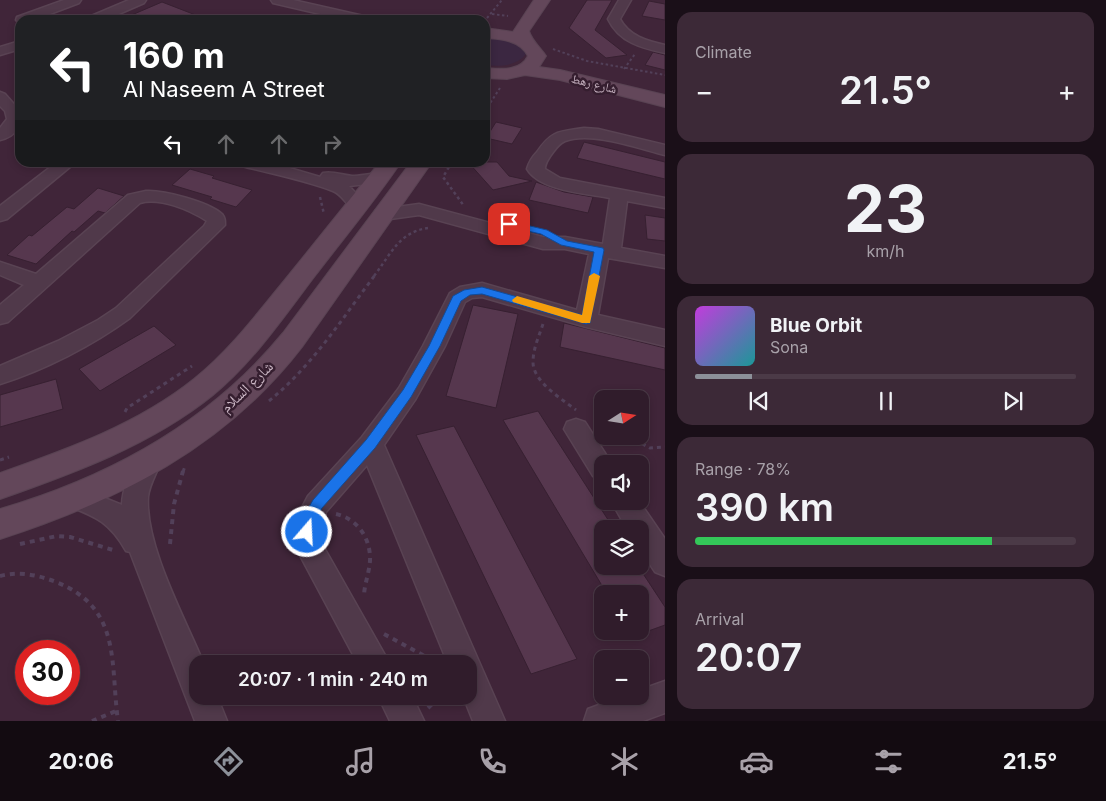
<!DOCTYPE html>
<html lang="en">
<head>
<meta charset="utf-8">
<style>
  body { margin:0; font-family:Inter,"Noto Naskh Arabic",sans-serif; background:#3c2937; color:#f1f3f6; height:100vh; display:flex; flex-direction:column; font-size:19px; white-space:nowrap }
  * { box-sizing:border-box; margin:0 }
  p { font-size:16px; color:#a8a1a9 }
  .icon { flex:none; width:28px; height:28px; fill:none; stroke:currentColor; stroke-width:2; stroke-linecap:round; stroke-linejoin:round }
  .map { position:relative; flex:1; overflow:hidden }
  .drawer { display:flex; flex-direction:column; gap:12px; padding:12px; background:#1a0f18; width:441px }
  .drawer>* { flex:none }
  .banner { position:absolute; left:15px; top:15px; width:475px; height:152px; border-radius:15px; box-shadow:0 2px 8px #0003,0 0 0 1px #4b3a47; background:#202124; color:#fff; overflow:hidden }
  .needle { width:32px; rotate:78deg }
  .fabs { position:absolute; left:594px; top:390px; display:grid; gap:10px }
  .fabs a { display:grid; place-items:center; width:55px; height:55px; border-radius:10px; background:#301c2b; box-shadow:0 2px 8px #0003,0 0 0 1px #4b3a47; font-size:25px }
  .speed { position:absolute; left:15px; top:640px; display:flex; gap:10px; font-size:25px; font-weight:700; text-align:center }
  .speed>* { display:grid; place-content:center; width:65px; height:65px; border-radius:50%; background:#301c2b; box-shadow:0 2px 8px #0003,0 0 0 1px #4b3a47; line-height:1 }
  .speed .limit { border:8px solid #d22; background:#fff; color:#111 }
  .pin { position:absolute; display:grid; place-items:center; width:42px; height:42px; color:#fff; margin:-21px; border-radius:10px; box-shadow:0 2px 8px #0006 }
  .me { position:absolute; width:55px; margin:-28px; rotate:19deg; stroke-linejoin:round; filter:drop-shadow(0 0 4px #0008) }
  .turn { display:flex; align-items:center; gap:18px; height:105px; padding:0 25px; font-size:22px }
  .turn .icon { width:65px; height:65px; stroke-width:2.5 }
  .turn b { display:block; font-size:35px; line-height:42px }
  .lanes { display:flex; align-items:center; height:48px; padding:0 25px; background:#0003; justify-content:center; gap:25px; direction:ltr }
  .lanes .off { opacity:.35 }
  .big { font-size:38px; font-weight:600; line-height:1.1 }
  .drawer .tile { flex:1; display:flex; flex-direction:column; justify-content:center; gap:8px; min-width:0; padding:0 18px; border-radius:15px; background:#3c2937 }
  .drawer .dial { align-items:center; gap:0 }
  .dial b { font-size:65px; line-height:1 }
  .song { display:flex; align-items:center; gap:15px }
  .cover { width:60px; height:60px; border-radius:8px; background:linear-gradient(135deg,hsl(290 70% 55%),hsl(180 70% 35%)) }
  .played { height:5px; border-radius:2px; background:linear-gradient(90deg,#8c9099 15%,#4b3a47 15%) }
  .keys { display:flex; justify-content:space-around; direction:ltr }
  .heat { display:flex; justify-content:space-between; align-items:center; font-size:28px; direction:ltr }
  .charge { height:8px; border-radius:4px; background:linear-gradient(90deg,#34c759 78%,#4b3a47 0) }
  .trip { position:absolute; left:189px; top:655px; width:288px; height:50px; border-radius:15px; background:#301c2b; box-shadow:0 2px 8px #0003,0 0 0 1px #4b3a47; font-weight:600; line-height:50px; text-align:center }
  .dock { display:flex; height:80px; justify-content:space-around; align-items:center; background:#130b11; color:#a8a1a9 }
  .dock .icon { width:35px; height:35px }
  .dock .current { color:#8c9099 }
  .dock b { font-size:22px; color:#f1f3f6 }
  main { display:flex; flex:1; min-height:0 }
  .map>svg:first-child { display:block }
  .green { fill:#3b2741 }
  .building { fill:#56374e; stroke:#372031 }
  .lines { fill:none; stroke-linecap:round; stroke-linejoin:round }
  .street-casing { stroke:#594353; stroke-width:3 }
  .secondary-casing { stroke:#594353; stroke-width:2 }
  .path-far3 { stroke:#524059; stroke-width:2; stroke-dasharray:2.5 2.5; stroke-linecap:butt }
  .path-far2 { stroke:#524059; stroke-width:2.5; stroke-dasharray:3 3; stroke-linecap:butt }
  .path-far1 { stroke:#524059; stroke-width:3; stroke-dasharray:4 4; stroke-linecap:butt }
  .path { stroke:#524059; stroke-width:4; stroke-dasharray:5 5; stroke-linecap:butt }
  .street { fill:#50394a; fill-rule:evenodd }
  .secondary { fill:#63475a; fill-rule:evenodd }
  .route { fill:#1a73e8; stroke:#114b97 }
  .slow { fill:#f59e0b }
  .labels { text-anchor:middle; stroke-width:5; stroke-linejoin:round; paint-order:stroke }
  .far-street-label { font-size:12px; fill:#cab6c4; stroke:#351e2f }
  .street-label { font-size:15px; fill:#cab6c4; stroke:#351e2f }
</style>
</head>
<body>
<main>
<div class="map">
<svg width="665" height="721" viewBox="0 0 665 721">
  <rect width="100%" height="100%" fill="#402539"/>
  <!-- green -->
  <path class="green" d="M485 34H496L526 49V54C517 66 499 67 485 65Z"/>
  <!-- building -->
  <path class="building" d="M587 0H612L595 30 627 55 606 58 569 28Z
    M649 1 665 4V20L642 16Z
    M162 2 206 19V20H120Z
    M653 52 665 55V70L645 65Z
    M496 122 522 128 512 144 486 138Z
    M584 142 665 162V179L577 158Z
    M468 162H497L509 176 532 181 493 190Z
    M190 169 214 176 212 178 252 190 236 207 210 199 212 197 172 185Z
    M536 182 564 192 593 197 588 213 529 200Z
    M98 188 124 196 105 213 98 211 74 232 72 231 36 264 7 255 29 235 32 236 67 207 74 209Z
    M645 215 665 218V241L647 239Z
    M473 305 518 314 496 408 446 396Z
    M564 323 665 348V370L560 347Z
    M154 326 176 345 100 391 79 369Z
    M56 379 63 409 0 427V395Z
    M538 411 614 529H602V566H638L665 607V625L640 634V594H607L503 420Z
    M454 426 577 659 531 674 416 435Z"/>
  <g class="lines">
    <defs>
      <path id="street" d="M64 0H81L79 3 34 20H20V23L16 20 17 17Z
        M129 0H146L144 3 105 20H88L89 17Z
        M271 0H293L368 17 369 20H346L273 3Z
        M619 0H631L620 19C629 36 647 41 665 45V53C641 48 619 42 608 19Z
        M20 41V49L0 55V47Z
        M0 92 5 94 20 111C20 127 17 136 0 140V128L7 119 5 111 0 106Z
        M584 128 598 129 665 145V155C637 148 591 131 565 141 558 144 555 150 551 155 548 160 545 163 545 169L560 178 665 198V208L627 201 621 248 665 256V268L608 258 598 315 665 330V346L586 327 482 297 472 298 465 302 445 346 415 400 384 445 505 721H473L463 696H468V664H448L367 465 326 512C321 523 321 532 322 544L390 664H358L295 546 293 532 296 519 308 496 362 437 399 388 423 346 450 293 460 287 482 283 577 310 589 254 565 249H543L419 215 383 220 376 218 374 214 376 210 419 204 543 237H565L603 244 610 198C585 193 540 191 527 169 529 162 532 157 537 152 552 130 559 132 584 128Z
        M57 162H76L7 219 0 221V206Z
        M240 162H269L320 177 323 173C333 171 342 175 352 176 363 176 374 172 385 174L388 178 385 182 349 186 367 205 364 209C347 213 346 196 333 191 304 180 272 174 242 166Z
        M146 191C164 190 209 202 222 214 225 218 225 220 225 225L130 318C93 345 45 370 0 384V366L58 341 98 320 116 308 204 226 207 221C190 210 160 197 140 203L8 322 0 324V305L24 285 0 275V262L36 274 128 195Z
        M576 419 585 422 612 464H602V479L593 476 564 429 567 422Z
        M147 454 156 457 160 464C156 474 149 486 148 497 145 546 185 618 204 664H198V696H217L227 721H195L130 552 126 551C110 523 97 517 68 506L64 498 68 490 77 487 122 505C122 489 131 471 138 457Z
        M611 501H639L665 539V576L655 572 640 549V529H627Z
        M665 681V713L643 721H584L588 709 623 696H640V690Z
        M378 696H412L424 721H390Z"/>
      <path id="secondary" d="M534 0H550L529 31C532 41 540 47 546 56L539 67 560 70 665 95V107L560 80 525 75 507 79 485 78V68C500 69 520 72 528 56 520 40 501 39 485 38V28L513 32Z
        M380 162H401C374 202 343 239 314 277 283 318 253 362 213 395 151 445 74 473 0 499V473C68 449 138 424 194 379 229 351 256 315 284 281 316 241 348 202 380 162Z
        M411 162H432L302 347C225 447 118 501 0 539V509C109 477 210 422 283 333Z"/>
    </defs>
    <!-- street casing -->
    <use href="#street" class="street-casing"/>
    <!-- secondary casing -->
    <use href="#secondary" class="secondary-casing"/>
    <!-- path-far3 -->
    <path class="path-far3" d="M492 14 508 16
      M487 18 502 0
      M553 49 587 61 665 75
      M624 69 635 54
      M485 111 500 88"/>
    <!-- path-far2 -->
    <path class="path-far2" d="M452 162 443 177 464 206
      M320 197 324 214
      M374 276C391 254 399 232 428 228"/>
    <!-- path-far1 -->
    <path class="path-far1" d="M543 324C539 336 533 349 533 362 533 382 562 399 576 410
      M269 401C312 366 342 319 375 275
      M125 412 127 408 192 366
      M595 420 602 423
      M628 436 650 448 665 447
      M610 444 619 436
      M0 460 9 457
      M183 472 185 466"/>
    <!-- path -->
    <path class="path" d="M336 514C358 519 371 539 370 561 369 574 364 585 364 597
      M20 544 57 536 70 537 113 550
      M170 544 174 504 183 471
      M0 576C19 571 38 575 56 582 122 608 110 663 118 721
      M384 634 432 660 434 664
      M428 708 433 703 450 698
      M92 721 116 711"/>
    <!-- street -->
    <use href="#street" class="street"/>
    <!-- secondary -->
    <use href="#secondary" class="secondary"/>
  </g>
  <!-- route -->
  <path class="route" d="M509 221 547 230 567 241 603 248 604 250 590 323 586 324 482 294 470 295 461 301 440 346 411 397 375 448 322 508 316 520 312 537 307 538 302 537 300 532 302 519 313 500 366 440 403 390 429 346 453 296 464 290 482 287 582 315 594 252 561 245 541 234 505 226V222Z"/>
  <!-- slow -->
  <path class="slow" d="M594 273 600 276 590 323H582L513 302 512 300 517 296 582 315 589 276Z"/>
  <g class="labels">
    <!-- far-street labels -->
    <g class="far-street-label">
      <text transform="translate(594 84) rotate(14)" y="4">شارع رهط</text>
    </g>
    <!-- street labels -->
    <g class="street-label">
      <text transform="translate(247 387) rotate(-44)" y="5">شارع السلام</text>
    </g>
  </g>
</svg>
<div class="fabs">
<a><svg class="needle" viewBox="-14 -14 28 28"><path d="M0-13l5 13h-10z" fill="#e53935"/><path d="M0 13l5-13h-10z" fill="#a8a1a9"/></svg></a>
<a><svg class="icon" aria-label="sound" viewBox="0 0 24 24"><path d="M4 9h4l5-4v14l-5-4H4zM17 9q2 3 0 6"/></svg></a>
<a><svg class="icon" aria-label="layers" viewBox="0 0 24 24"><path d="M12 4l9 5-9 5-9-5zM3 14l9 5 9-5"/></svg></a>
<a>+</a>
<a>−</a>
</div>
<div class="speed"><div class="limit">30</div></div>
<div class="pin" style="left:509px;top:224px;background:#d93025"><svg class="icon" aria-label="arrive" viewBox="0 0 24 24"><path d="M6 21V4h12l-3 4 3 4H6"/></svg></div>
<svg class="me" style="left:307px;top:532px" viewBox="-20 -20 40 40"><circle r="17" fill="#1a73e8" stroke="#fff" stroke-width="3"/><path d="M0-11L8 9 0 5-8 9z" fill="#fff"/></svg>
<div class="trip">20:07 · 1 min · 240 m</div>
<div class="banner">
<div class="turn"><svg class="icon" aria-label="left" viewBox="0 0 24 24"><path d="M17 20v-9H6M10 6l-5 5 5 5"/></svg><div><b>160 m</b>Al Naseem A Street</div></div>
<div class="lanes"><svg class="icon" aria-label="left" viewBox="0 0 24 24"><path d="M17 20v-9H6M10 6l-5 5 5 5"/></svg><svg class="icon off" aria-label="ahead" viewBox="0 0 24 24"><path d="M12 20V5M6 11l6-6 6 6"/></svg><svg class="icon off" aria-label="ahead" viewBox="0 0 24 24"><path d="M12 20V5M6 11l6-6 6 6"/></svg><svg class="icon off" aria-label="right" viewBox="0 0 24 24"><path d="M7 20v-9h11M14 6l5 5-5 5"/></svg></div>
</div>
</div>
<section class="drawer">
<div class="tile"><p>Climate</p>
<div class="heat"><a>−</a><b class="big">21.5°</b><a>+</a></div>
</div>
<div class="tile dial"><b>23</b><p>km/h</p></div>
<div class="tile">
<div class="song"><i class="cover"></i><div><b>Blue Orbit</b><p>Sona</p></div></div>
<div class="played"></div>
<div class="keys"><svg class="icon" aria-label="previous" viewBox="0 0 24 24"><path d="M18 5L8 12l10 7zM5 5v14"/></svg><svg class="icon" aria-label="pause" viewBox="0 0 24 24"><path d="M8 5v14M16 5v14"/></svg><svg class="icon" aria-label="next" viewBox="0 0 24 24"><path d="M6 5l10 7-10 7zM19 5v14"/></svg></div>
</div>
<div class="tile"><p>Range · 78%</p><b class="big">390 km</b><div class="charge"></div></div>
<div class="tile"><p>Arrival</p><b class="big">20:07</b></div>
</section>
</main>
<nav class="dock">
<b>20:06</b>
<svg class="icon current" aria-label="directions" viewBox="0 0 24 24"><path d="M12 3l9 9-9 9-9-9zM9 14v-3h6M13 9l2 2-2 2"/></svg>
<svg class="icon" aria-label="music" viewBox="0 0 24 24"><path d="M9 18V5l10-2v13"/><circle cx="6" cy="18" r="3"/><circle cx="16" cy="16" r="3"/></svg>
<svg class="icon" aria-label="phone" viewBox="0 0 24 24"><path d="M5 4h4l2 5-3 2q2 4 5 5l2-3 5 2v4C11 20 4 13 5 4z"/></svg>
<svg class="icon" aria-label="climate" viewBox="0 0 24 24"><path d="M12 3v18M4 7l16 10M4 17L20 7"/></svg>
<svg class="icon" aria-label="car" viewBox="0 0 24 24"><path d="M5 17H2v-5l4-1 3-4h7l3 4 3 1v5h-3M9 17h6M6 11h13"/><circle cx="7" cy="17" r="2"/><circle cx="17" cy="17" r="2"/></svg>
<svg class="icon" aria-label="filters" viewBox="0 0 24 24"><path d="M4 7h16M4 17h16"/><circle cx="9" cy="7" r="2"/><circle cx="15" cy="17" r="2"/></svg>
<b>21.5°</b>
</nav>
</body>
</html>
